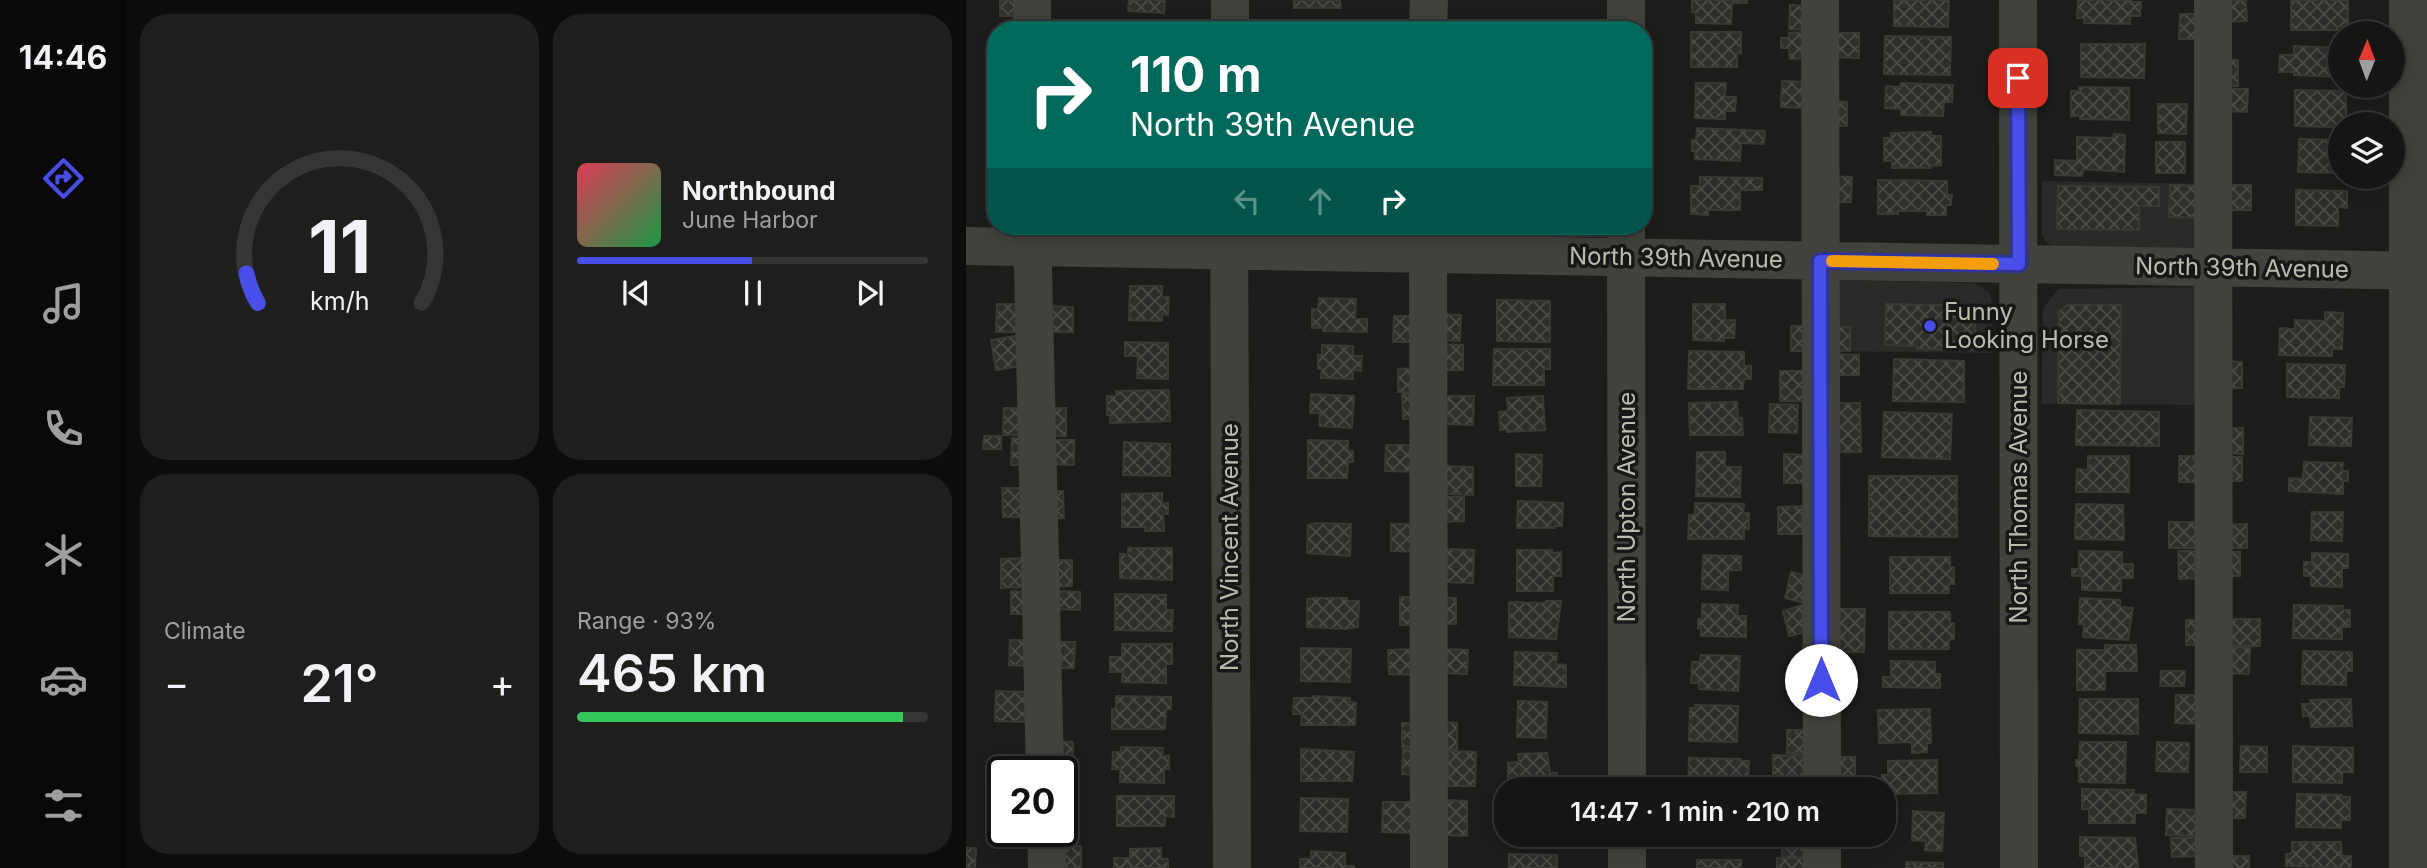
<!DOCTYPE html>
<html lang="en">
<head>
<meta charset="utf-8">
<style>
  body { margin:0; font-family:Inter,sans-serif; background:#1e1f1d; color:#f1f3f6; height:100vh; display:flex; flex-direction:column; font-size:26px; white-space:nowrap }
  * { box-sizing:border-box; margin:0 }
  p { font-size:23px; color:#9d9fa0 }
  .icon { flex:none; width:38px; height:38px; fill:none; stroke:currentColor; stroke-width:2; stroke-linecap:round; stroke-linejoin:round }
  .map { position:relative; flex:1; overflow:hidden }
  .sheet { display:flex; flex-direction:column; gap:14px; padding:14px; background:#0c0c0b; width:840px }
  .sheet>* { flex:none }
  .banner { position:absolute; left:21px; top:21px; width:665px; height:214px; border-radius:28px; box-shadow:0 4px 18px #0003,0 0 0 2px #343534; background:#00695c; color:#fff; overflow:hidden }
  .needle { width:46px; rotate:1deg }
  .buttons { position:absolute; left:1362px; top:21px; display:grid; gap:14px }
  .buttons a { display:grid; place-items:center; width:77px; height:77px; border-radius:50%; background:#151614; box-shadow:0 4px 18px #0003,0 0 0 2px #343534; font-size:35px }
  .speed { position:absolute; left:21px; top:756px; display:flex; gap:14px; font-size:35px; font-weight:700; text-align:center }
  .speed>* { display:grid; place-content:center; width:91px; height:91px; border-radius:50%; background:#151614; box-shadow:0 4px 18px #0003,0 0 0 2px #343534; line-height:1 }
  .speed .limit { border:4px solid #111; border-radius:10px; background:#fff; color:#111 }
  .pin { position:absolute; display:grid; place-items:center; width:60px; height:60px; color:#fff; margin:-30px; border-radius:14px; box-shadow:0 4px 10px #0006 }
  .me { position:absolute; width:77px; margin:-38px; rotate:0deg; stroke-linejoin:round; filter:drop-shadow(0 0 5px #0008) }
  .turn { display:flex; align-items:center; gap:24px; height:147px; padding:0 28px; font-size:32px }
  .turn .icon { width:91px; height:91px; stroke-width:2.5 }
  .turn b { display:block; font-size:49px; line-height:60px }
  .lanes { display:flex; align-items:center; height:66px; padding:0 28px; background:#0003; justify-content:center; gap:35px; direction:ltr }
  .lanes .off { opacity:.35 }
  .big { font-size:52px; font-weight:600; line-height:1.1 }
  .sheet .card { flex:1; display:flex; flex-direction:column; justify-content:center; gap:10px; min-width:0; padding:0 24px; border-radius:28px; background:#1e1f1d }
  .sheet .dial { align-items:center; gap:0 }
  .dial svg { height:182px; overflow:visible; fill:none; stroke:#343534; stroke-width:7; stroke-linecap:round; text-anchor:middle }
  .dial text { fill:#f1f3f6; stroke:none }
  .song { display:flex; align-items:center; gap:21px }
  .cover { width:84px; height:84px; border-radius:10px; background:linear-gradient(135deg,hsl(350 70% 55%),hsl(140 70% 35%)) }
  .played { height:7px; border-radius:4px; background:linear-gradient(90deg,#484ee8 50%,#343534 50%) }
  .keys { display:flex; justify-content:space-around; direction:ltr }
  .heat { display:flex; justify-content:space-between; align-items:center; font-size:38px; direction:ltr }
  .charge { height:10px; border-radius:5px; background:linear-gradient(90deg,#34c759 93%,#343534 0) }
  .sheet .tiles { flex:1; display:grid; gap:14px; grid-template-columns:repeat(2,1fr) }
  .trip { position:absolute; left:528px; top:777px; width:402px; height:70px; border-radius:28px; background:#151614; box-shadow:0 4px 18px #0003,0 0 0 2px #343534; font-weight:600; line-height:70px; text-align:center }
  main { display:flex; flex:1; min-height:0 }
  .menu { display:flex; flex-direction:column; width:126px; justify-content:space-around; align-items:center; background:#080908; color:#9d9fa0 }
  .menu .icon { width:49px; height:49px }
  .menu .on { color:#484ee8 }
  .menu b { font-size:32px; color:#f1f3f6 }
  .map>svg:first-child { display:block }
  .built { fill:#292a27 }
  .building { fill:url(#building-cross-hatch); stroke:#383935; stroke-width:2 }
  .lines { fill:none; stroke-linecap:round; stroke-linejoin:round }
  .minor { stroke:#41423c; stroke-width:38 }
  .route-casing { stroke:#2f3397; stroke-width:18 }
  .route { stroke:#484ee8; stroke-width:12 }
  .slow { stroke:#f59e0b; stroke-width:12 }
  .poi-dot { fill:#484ee8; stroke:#171816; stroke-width:2.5 }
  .labels { text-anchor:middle; stroke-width:7; stroke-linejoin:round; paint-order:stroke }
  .street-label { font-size:24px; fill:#bbbbae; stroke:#171816 }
  .poi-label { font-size:24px; fill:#bbbbae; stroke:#171816; text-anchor:start }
</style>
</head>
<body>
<main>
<nav class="menu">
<b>14:46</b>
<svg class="icon on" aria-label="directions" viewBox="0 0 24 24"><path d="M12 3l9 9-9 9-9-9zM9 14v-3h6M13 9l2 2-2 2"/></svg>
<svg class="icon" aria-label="music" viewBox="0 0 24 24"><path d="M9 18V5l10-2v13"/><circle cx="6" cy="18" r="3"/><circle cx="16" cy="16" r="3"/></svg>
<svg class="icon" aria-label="phone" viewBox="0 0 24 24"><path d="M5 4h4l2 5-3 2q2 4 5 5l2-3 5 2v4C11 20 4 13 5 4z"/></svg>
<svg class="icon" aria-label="climate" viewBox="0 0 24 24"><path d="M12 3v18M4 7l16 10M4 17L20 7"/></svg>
<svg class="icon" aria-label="car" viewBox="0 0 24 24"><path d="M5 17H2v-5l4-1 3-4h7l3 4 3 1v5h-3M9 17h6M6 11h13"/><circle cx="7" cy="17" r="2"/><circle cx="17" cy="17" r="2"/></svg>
<svg class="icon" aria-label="filters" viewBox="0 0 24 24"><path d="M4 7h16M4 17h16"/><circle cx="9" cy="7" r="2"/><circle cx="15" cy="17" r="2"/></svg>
</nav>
<section class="sheet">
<div class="tiles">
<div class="card dial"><svg viewBox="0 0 100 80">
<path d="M14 69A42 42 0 1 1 86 69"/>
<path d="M14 69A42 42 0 0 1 9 56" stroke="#484ee8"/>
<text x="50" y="56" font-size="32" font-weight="700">11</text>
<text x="50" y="72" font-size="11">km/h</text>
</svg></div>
<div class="card">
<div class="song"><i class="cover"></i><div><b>Northbound</b><p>June Harbor</p></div></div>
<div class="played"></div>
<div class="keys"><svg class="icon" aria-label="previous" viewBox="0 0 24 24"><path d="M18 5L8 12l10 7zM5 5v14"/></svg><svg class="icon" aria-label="pause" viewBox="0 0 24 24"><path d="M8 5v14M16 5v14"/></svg><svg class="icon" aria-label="next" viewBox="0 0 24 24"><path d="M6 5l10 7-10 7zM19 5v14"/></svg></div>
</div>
<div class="card"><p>Climate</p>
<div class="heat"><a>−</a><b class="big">21°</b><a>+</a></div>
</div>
<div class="card"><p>Range · 93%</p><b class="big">465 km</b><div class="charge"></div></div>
</div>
</section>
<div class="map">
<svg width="1461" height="868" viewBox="0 0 1461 868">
  <defs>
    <pattern id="building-cross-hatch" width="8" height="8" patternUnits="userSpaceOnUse" patternTransform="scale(1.75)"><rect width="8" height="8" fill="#2d2e2b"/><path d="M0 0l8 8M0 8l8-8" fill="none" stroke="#4a4a47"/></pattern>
  </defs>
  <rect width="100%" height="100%" fill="#1c1d1b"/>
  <!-- built -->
  <path class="built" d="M1076 181 1247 184 1248 249 1085 246 1079 240 1075 233Z
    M854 280 1009 283 1024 293 1026 303V353L854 351Z
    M1248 287V405L1075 404 1077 308 1093 289Z"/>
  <!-- building -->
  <path class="building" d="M34 0H60V16H34Z
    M163 0H199L198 13 162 11Z
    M328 0H374L375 8H328Z
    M726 0H781V3H766L765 24 730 23V13L726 12Z
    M928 0H983L982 27 928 26Z
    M1112 0H1165V2H1175L1174 16H1164V24L1118 23 1119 18H1111Z
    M1255 0H1280L1281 21 1256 22Z
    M1325 0H1382V27H1372V30H1325Z
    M824 5 844 6V30L823 29Z
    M1214 14H1240V39H1213Z
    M164 23H201V30H164Z
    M725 32H775V53H771V67H725Z
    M844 32V58L824 59 823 48H815V38H823V33Z
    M864 33H893V58L864 57Z
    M919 36 985 37 984 75 918 74Z
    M1115 44H1179L1178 78 1115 77Z
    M1328 46 1374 48V68H1371V77L1328 75V72H1313L1314 55H1328Z
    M1256 60H1272V86H1257Z
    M816 81 839 82V108L815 107Z
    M730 83H760L759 97H770L769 111H759V119L729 118Z
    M935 83 987 85 986 102H978L977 116 935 115V109L919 108 920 86 934 87Z
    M1113 87 1163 88V120L1114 119V116H1105V91H1113Z
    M1257 89H1282L1281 112 1257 111Z
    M1329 90 1380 91V124H1374V127L1329 126Z
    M861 101 881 102V126H861Z
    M1192 104H1221L1220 134 1192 133Z
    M731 128 799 131 798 144 775 143 774 161 729 159V151H726V140H730Z
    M965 132V136H975V165L965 166V168H926V161H918V138H925V133Z
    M1148 134 1159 135 1158 172 1117 169 1116 176 1089 175V160L1111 161V137L1147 138Z
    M1333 139 1374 140V173L1332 172Z
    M1190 142H1219V173H1190Z
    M861 176 886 177 885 202H861Z
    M734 177 796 178V190H774V210H742V215L725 214V186H734Z
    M912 180 981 181V195H986L985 205H980V215H961V211H932V214H912Z
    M1204 185 1238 186V218L1203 217Z
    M1257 185H1285V210H1257Z
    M1092 186 1193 187V206H1173V230L1091 229Z
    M1330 190 1381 191V208L1372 207V226L1330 225Z
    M164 286H196V297H203L202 315 196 314V321L163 320Z
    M353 298 390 299 389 319H401V332L357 331V328H346V309H352Z
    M531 300 584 301V342L531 341Z
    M31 304H60V332H30Z
    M727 304H759V320H769L768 338H758V341L727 340Z
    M920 304 1009 306V350L951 349V346L919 345Z
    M1101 305H1155L1154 404 1092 403 1093 311Z
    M78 306 107 307V332H78Z
    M1359 312 1377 313 1376 349H1366V356L1313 355 1314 328 1329 329V320L1359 321Z
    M470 314 495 315 494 341 469 340Z
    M428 316H453L452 342H427Z
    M825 326H841V351H825Z
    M861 326 884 327V351L860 350Z
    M55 335 60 365 30 370 25 340Z
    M159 342 202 343V379L171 378 172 356H159Z
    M472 344 497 345V370H471Z
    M356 345 387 346V356H396L395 371 387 370V379L355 378 356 369H352V355H356Z
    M528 349H584V369H578V385H527Z
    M723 351 778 352V366H785V379H778L777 389H722Z
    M866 354 893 355V375H865Z
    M928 359 998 361V402L927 401Z
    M1258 361 1276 362V388H1257Z
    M1321 364 1379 365 1378 387H1373V398L1321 397Z
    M454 368 453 393 432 392V369Z
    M814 371H843L842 401H814Z
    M203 390 204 421 144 423V415H141V396H150V391Z
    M345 394 388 396 386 428 353 426 354 413H344Z
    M436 394H452V419H437Z
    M481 396H508L507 425 480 424Z
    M577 396 579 430 541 432V429L534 430 533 412 542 411 541 398Z
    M771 402 772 418H776L777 435H724L723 403Z
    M866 403H894L895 452H865Z
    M804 404 832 405 831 433 803 432Z
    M38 408H62V435H37Z
    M78 408H100V436H78Z
    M1111 410 1193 412V446L1110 445Z
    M918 412 986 414 984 459 916 457Z
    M1344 417 1386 418 1385 446 1343 445Z
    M1257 428H1277V454L1257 453Z
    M18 436H35V449H17Z
    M46 438H63L62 465H45Z
    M80 440H108V465L80 464Z
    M342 440 382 441V451H387V462H382L381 478H342Z
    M158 442 204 444V476L157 475Z
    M420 445H451V472L419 471Z
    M731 452H759V467H775L774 497 730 496Z
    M550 454 576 455 575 486H550Z
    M818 454 844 455V483H818Z
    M1122 456H1163V492H1110L1111 469 1122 470Z
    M1213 456H1239V482H1213Z
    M1258 457H1276V481H1258Z
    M1338 462 1377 463 1376 471H1382V481H1377V494L1323 491V478L1337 479Z
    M480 466 507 467V495L480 494Z
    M903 476H991V537L903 536Z
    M36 488H63V517H37Z
    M79 491H97L98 518 80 519Z
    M196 493V504L202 503V514H197L198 531H179L180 527H156V494Z
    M479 497H498V521L479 522Z
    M552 501 597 503 596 526H589V528H551Z
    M729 503 778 504 777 513H783V529H778V539H722L723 515H729Z
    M1110 504 1157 505 1158 540 1109 539Z
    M836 506V534H812V507Z
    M1346 512H1377L1376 541 1345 540Z
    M1203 522H1232V548H1203Z
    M350 523 385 524 384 556 341 553 342 525Z
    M425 524H454V552L425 551Z
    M1281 524V548H1256V525Z
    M162 548H206V580L154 578V554H162Z
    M479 549 508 550 507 583 478 582Z
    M551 550H586V553L595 552V576H587V591H551Z
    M1113 551 1156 552V564H1167V578H1155V591L1116 590V576H1106V569H1113Z
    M1212 551H1239V578L1213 579Z
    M1256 552H1274V576H1257Z
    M1346 553 1382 554V568H1376V587L1345 586V576H1338V562H1346Z
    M737 555 775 556V570H762V590L736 589Z
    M924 557H984V567H988V584H983V593H924Z
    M62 558V587L35 588V559Z
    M81 560H106V586L81 587Z
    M825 572 845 577 839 603 819 598Z
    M45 591 61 592V614H45Z
    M90 591 114 592V610L89 609Z
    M149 594 200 595V610H207L206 631 149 630Z
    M434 597H455L454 625H434Z
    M350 598H381V601H393L392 627 380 629 341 627V599Z
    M472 598H490V624H472Z
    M1114 598 1154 600V607L1167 608 1162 640 1117 637 1118 624H1113Z
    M580 601H595L590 639 543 637V602L580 603Z
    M736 604 772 605 771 616H780V637L735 636V628H732V619H736Z
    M837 605 844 631 823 636 817 611Z
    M1328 605 1377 606V610H1384V627H1376V639L1327 638Z
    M873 609H899L898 652H872Z
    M923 612H984V623H988V639L983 640V649H923Z
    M1256 619H1294V646H1256Z
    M1220 620H1238V644L1220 645Z
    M44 640H61L60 666 43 665Z
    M80 642H109L108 668H79Z
    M156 644H206V664H200V683L156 682V672H144V657H156Z
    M1139 645H1170L1171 671H1139V690H1111V650H1139Z
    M1257 647 1284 648 1283 674 1256 673Z
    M335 648 385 649 384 682 335 681Z
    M453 649V675L423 674 422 650Z
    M475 649 502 650 501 674 475 673Z
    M1337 651 1386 652V671H1380V685L1336 684Z
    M549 652 591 653 590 664 600 665V687L548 685Z
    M735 655 774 656 772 691 733 689V683H725L726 662H734Z
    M862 658H884L885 682H863Z
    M826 659 843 660 842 683 825 682Z
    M925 661 969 662V674H974V688L917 687V677H925Z
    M1195 671H1219L1218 686H1194Z
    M30 691 62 692 61 722 29 721Z
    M1210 695H1239V724L1209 723Z
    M150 696 205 697V709H200L199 729H146V709H150Z
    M347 696 384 698V702L390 703 389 725H335L336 714H327L328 698H347Z
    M1114 699H1172V734L1113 733Z
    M1385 699 1386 726 1345 727 1344 716H1337L1336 704H1345L1344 700Z
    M552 701 581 702 580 738 551 737Z
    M729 705 772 706 771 742 723 741 724 708H729Z
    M964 709 965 743H961V752L946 753V742L913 743 912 710Z
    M471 722 491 723V749H471Z
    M436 723H454L453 747H436Z
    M821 730H844L843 754 821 753Z
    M80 741 107 742V769H79Z
    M1114 742H1160L1159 783 1113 782V766H1110V760H1113Z
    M1191 742 1223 743 1222 772 1190 771Z
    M1275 746 1301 747V772H1274Z
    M1327 746 1387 748V772H1376V783L1327 782Z
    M155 747 197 748 196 756H203V769H198V783L154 782V769H146L147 752H155Z
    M335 749 388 752 386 781H335Z
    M437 749 454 750 453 775 436 774Z
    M482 751 510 752 509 786H482Z
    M581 753 584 773H591V789H552V785H542V763L553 762 552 754Z
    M807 755 845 756 844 784H807Z
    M862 757H889V780H861Z
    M723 758 775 759V761H783L782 789H722Z
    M971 760V793L921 794V791L916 789V775H922V761Z
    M34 761H61V772H37V790H34Z
    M1116 789 1168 790V795H1180V813H1169V823H1123V809H1116Z
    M1256 792H1280L1279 818H1255Z
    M1331 794 1376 795V797H1384V820H1375V828L1330 827Z
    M151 796H208V817L199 816V826H151Z
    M335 798 382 799 381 832 334 831Z
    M479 800 501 801V836L478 835Z
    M417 802H449V833L416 832Z
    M1201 809 1231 810 1230 836 1200 835Z
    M947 811 978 813 976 851 959 850 960 841 946 840Z
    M545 835H589V839L545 838Z
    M724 835H774L773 844 724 843Z
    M816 835H846V858H816Z
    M1114 837 1169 838 1172 868H1119V856H1114Z
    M1205 838H1230V856L1206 857Z
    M1326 842H1375L1376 856H1385V868L1320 866V854L1326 853Z
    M86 846H115V868H85Z
    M0 848H10L9 868H0Z
    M195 848V859H202V868H148V858H164V849Z
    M345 851 379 853V866H388V868H334V859H345Z
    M543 854 591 855V868H543Z
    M1255 856H1283V868H1255Z
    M811 858 838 859V868H811Z
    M731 860H775V868H731Z
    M940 862 977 863V868H940Z"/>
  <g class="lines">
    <!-- minor -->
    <path class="minor" d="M660 0V30
      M854 0 856 789
      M1052 0 1053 868
      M1247 0 1248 868
      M1442 0V868
      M66 30V0
      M264 30V0
      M462 30 463 0
      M66 226 79 772
      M263 226 266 868
      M462 226 463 868
      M660 226 661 789
      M0 246 1461 271
      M80 831 81 868
      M661 835V868
      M856 835V868"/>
  </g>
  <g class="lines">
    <defs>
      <path id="route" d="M855 680 854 261 1053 264 1052 78"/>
    </defs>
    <!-- route casing -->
    <use href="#route" class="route-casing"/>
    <!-- route -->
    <use href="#route" class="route"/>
    <!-- slow -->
    <path class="slow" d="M866 261 1027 264"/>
  </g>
  <!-- markers -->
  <circle class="poi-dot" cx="964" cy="326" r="7"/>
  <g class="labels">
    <!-- street labels -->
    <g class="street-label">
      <text transform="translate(710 258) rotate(1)" y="8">North 39th Avenue</text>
      <text transform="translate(1276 268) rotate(1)" y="8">North 39th Avenue</text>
      <text transform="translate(1053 497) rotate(-90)" y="8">North Thomas Avenue</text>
      <text transform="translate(661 507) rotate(-90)" y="8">North Upton Avenue</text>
      <text transform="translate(264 547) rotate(-90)" y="8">North Vincent Avenue</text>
    </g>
    <!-- poi labels -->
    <g class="poi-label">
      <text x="978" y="320">Funny<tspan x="978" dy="28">Looking Horse</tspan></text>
    </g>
  </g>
</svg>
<div class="buttons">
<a><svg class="needle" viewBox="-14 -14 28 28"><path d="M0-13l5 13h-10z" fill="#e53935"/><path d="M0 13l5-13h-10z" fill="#9d9fa0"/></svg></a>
<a><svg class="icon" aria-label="layers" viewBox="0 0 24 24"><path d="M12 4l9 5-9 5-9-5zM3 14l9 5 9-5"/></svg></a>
</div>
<div class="speed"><div class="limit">20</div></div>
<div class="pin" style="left:1052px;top:78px;background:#d93025"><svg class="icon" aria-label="arrive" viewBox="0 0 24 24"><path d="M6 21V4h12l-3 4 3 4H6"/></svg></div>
<svg class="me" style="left:855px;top:680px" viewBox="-20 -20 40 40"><circle r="19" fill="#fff"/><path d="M0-13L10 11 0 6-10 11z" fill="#484ee8"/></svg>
<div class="trip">14:47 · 1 min · 210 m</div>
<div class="banner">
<div class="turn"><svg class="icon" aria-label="right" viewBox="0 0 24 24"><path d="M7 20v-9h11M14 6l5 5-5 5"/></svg><div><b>110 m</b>North 39th Avenue</div></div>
<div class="lanes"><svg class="icon off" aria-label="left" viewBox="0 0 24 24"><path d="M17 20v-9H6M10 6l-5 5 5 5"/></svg><svg class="icon off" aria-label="ahead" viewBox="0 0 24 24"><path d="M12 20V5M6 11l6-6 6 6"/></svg><svg class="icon" aria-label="right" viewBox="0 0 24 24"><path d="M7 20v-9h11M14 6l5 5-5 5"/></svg></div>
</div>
</div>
</main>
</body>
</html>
